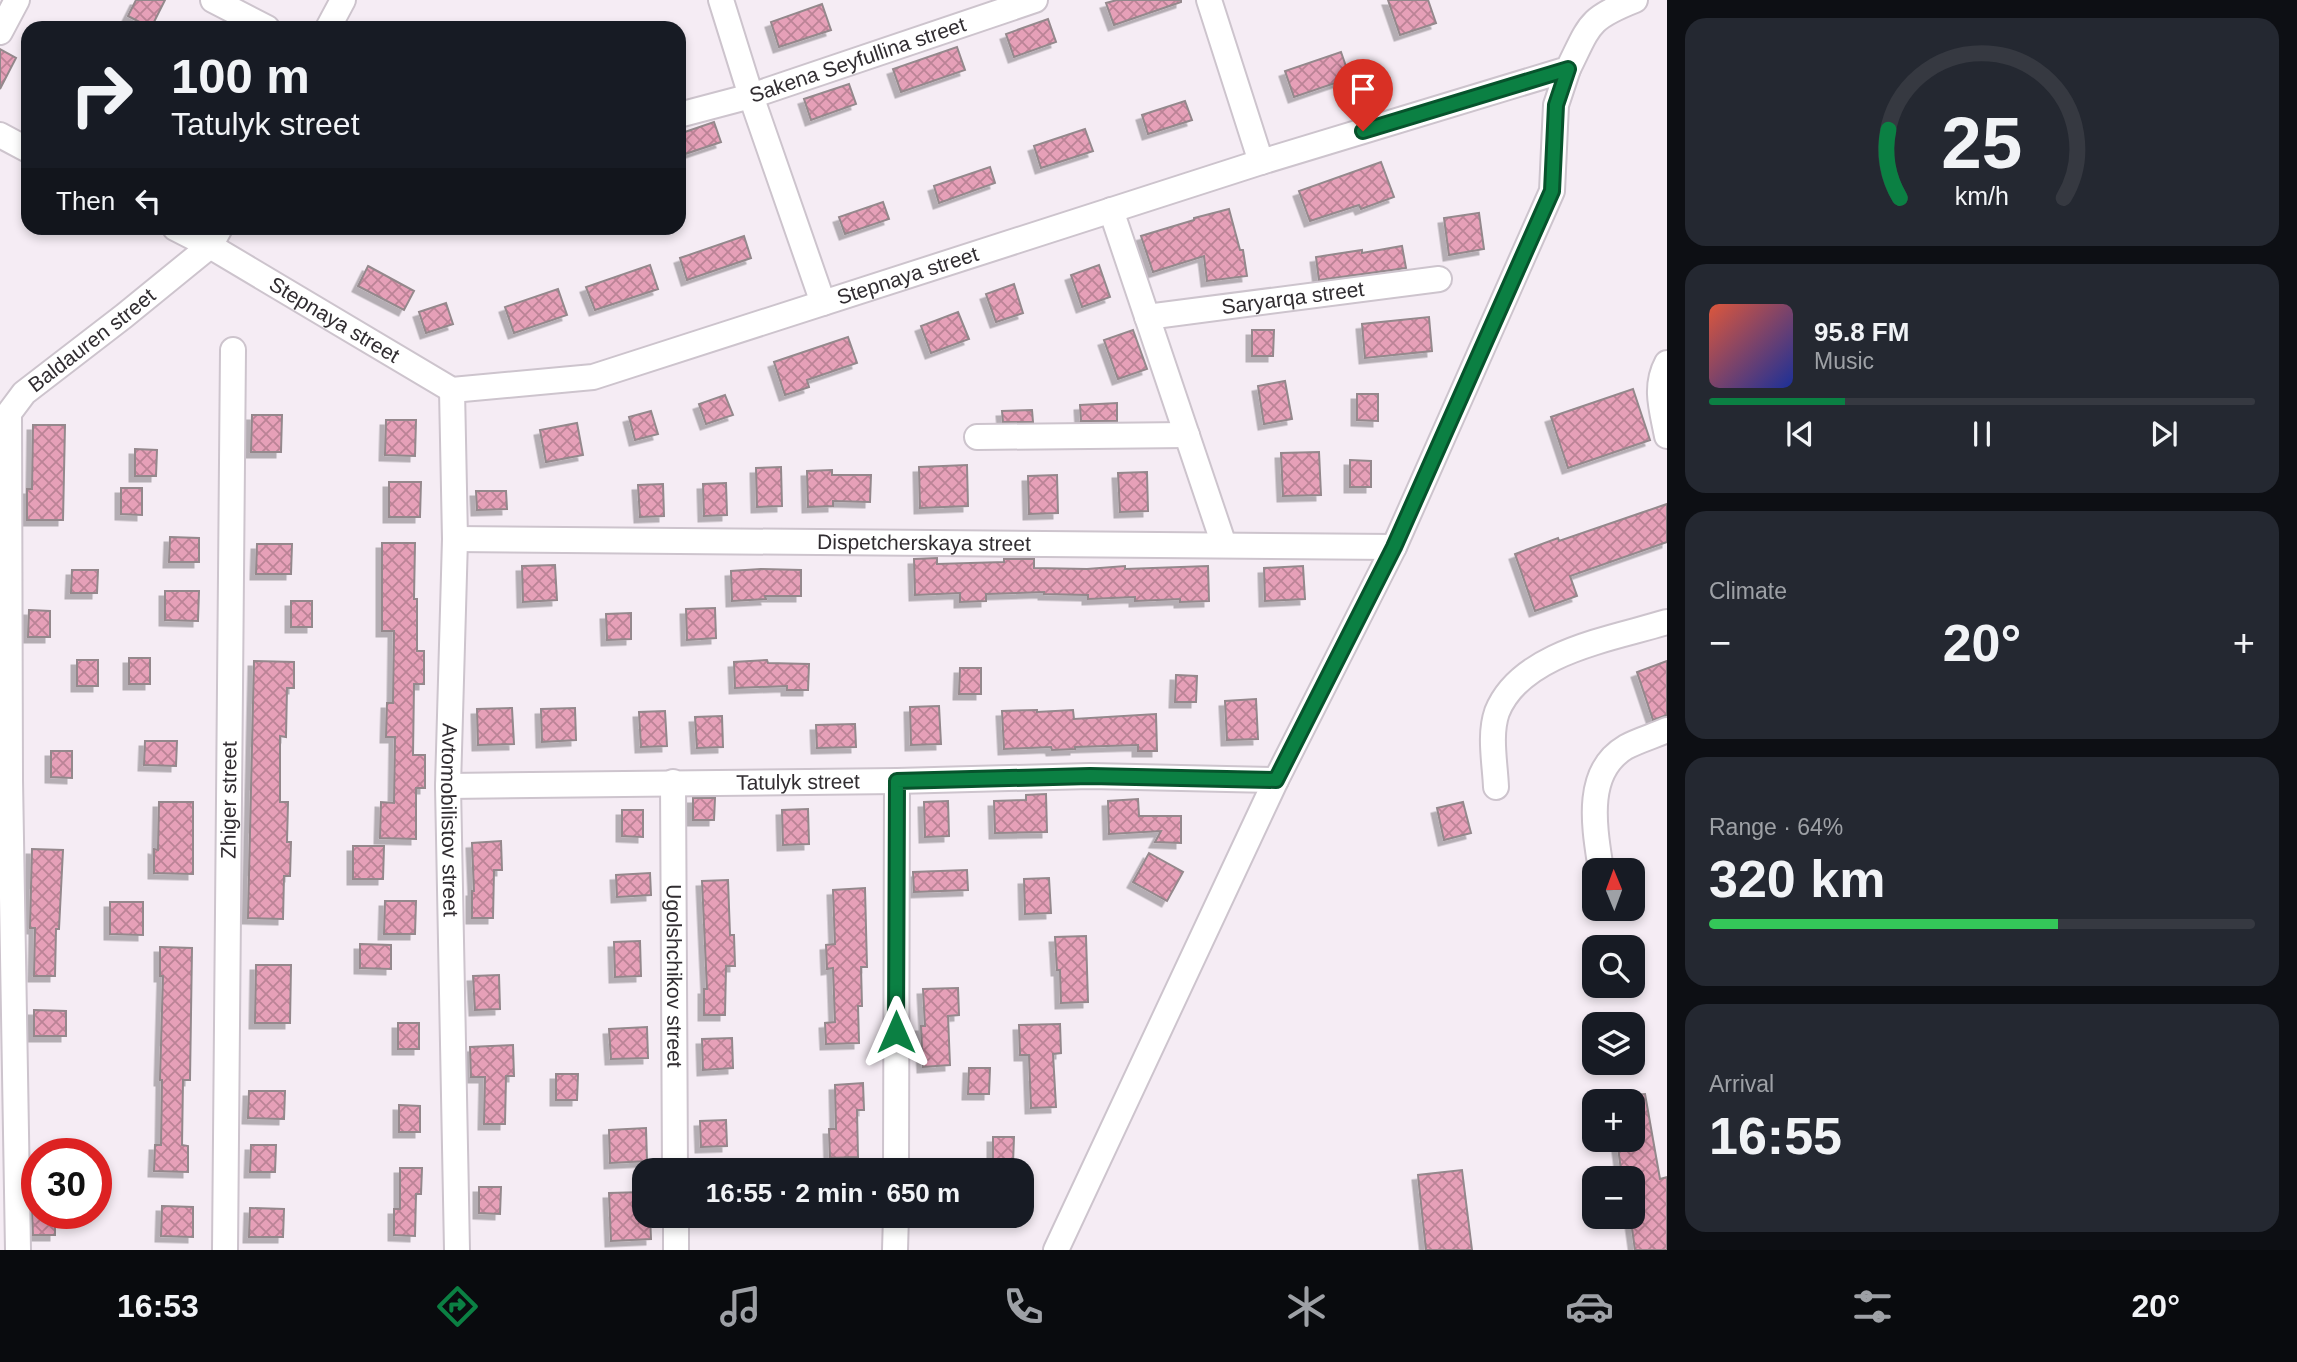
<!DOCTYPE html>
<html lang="en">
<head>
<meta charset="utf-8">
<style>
  body { margin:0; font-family:Helvetica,sans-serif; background:#242831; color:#f1f3f6; height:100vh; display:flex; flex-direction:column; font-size:26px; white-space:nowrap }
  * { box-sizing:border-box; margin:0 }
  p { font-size:23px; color:#9ea1a6 }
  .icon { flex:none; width:38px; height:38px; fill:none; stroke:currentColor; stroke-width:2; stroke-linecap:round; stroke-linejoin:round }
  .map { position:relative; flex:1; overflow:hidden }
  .drawer { display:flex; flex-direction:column; gap:18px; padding:18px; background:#0d0f14; width:630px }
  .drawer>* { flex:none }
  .hud { position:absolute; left:21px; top:21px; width:665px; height:214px; border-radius:21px; box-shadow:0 4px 10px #0003; background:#171b24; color:#f1f3f6; overflow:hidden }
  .needle { width:46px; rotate:359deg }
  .buttons { position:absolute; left:1582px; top:858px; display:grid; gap:14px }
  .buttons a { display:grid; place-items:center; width:63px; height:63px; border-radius:14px; background:#171b24; box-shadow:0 4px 10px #0003; font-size:35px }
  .speed { position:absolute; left:21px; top:1138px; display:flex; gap:14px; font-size:35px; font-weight:700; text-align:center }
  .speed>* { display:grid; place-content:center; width:91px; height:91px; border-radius:50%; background:#171b24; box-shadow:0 4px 10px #0003; line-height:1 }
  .speed .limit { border:10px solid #d22; background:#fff; color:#111 }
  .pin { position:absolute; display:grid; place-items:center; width:60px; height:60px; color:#fff; margin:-72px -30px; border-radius:50% 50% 50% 0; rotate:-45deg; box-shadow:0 0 7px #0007 }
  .pin .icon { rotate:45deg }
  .me { position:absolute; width:77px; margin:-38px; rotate:0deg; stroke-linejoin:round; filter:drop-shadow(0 0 5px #0008) }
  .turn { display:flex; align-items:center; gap:24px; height:147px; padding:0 35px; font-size:32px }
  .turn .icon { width:91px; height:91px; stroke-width:2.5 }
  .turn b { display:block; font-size:49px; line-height:60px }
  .then { display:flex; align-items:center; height:66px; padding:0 35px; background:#0003; gap:14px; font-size:26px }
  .big { font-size:52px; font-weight:800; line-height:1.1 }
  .drawer .widget { flex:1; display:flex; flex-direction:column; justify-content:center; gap:10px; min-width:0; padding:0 24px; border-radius:21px; background:#242831 }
  .drawer .dial { align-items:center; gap:0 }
  .dial svg { height:182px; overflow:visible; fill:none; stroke:#363941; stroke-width:7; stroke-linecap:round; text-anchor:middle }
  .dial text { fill:#f1f3f6; stroke:none }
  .song { display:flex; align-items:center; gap:21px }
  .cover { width:84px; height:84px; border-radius:10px; background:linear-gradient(135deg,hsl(10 70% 55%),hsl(230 70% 35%)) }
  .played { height:7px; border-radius:4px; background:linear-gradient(90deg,#0b8043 25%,#363941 25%) }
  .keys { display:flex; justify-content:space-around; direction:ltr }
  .heat { display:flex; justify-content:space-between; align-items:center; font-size:38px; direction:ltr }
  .charge { height:10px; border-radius:5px; background:linear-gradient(90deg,#34c759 64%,#363941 0) }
  .trip { position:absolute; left:632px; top:1158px; width:402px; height:70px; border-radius:21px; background:#171b24; box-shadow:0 4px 10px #0003; font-weight:800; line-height:70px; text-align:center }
  .menu { display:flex; height:112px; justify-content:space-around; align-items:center; background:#090b0e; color:#9ea1a6 }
  .menu .icon { width:49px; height:49px }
  .menu .current { color:#0b8043 }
  .menu b { font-size:32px; color:#f1f3f6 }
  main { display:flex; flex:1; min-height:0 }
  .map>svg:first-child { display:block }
  .building { fill:url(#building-cross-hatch); stroke:#94888c; stroke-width:2; filter:url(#shadow) }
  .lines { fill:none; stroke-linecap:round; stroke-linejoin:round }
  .minor-casing { stroke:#cdc4cd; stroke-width:28 }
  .minor { stroke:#fff; stroke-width:24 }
  .route-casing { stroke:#07532c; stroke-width:18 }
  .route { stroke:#0b8043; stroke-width:12 }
  .labels { text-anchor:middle; stroke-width:7; stroke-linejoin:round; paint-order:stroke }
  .street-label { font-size:21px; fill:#312d31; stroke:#fff }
</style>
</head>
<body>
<main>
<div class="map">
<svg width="1667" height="1250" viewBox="0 0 1667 1250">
  <defs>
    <pattern id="building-cross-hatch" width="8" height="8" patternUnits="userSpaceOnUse" patternTransform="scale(1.75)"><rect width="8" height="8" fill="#e6a0b8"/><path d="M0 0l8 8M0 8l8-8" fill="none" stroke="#bb8396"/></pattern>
    <filter id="shadow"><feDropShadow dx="-5.5" dy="5.5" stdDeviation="0" flood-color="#0004"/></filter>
  </defs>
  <rect width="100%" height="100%" fill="#f5ecf4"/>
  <!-- building -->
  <path class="building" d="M136 0H165L151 28 128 16Z
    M1117 0H1181V2L1114 25 1106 3Z
    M1388 0H1428L1436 23 1400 35Z
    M822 4 831 30 779 47 771 22Z
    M1048 19 1056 42 1014 57 1006 34Z
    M957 47 965 70 901 92 893 69Z
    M0 49 16 58 0 89Z
    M1341 52 1350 78 1294 97 1285 71Z
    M849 84 856 104 811 120 804 99Z
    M1185 101 1192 120 1148 134 1142 115Z
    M714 122 721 142 679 156V134Z
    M1085 129 1093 151 1041 168 1034 146Z
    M1381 162 1394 197 1361 209 1359 205 1310 221 1299 191Z
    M990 167 995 183 939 203 934 186Z
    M883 202 889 219 845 234 839 217Z
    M1229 209 1240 250H1243L1247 276 1207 281 1204 256 1153 272 1141 236 1194 220V218Z
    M1479 213 1484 249 1449 255 1444 218Z
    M744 236 751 258 687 280 680 258Z
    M1402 246 1406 268 1319 280 1316 257 1362 250V253Z
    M650 265 658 289 595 310 586 287Z
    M1099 265 1110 297 1082 307 1071 275Z
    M368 266 414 291 404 310 358 286Z
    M1014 284 1023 313 996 322 986 294Z
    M558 289 567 315 514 333 505 307Z
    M446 303 453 324 426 333 419 312Z
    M958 312 969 339 931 353 921 326Z
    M1429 317 1432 351 1365 358 1362 324Z
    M1133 330 1147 369 1118 379 1104 340Z
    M1252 330H1274L1273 356H1252Z
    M848 337 857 363 807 380 809 387 785 395 774 362Z
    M1285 381 1292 419 1264 424 1258 386Z
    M1633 389 1650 440 1568 468 1551 417Z
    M1357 394H1378V421L1357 420Z
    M725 395 733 415 706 424 699 404Z
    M1117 403V421H1081L1080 405Z
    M1032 410 1033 422H1003L1002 411Z
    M651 411 658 434 635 440 629 417Z
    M252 415H282L281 452H251Z
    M386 420H416L415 456 385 455Z
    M577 423 583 455 546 462 540 430Z
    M33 425H65L63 520H27V489H32Z
    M135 449 157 450 156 476H135Z
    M1319 452 1321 495 1283 496 1281 453Z
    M1350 460 1371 461V487H1350Z
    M967 465 968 506 920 508 919 467Z
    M781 467 782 506 757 507 756 468Z
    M832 470V475H871L870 502 833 501V506L808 507 807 471Z
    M1147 472 1148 511 1120 512 1118 473Z
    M1057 475 1058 513 1029 514 1028 476Z
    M389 482H421L420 517H389Z
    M726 483 727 515 704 516 703 484Z
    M663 484 664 516 640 517 638 485Z
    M121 488H142V515L121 514Z
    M476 491H506L507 509 477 510Z
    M1667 504V542L1570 576 1577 596 1535 611 1515 554 1558 538 1559 541Z
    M170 537 199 538V562H169Z
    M382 543H415L414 599H417V651H424V684H414L413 755H425V788H416V839L380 838 381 802 394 803 395 737H386L387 703H393L394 631H382Z
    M257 544H292L291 574H256Z
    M937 558V564L1004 562V559H1034V568L1087 569 1125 566V569L1208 566 1209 601 1180 602V599L1135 601V597L1088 599V595L1044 594V592L986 594V601L960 602V593L915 595 914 559Z
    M555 565 557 600 523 602 522 566Z
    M1303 566 1305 599 1265 601 1264 568Z
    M761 569 801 570V596H765L766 599 732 601 731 571Z
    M72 570H98L97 593H71Z
    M165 591H199L198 621 165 620Z
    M291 601H312V627H291Z
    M715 608 716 638 687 640 686 609Z
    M29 610 50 611V637H28Z
    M631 613V639L607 640 606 614Z
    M129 658H150V684H129Z
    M77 660H98V686H77Z
    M767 660 768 663 809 664 808 690H787V686L735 688 734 662Z
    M254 661 294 662V688H287L286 737 280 736V802H288L287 842H291L290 876H284L283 919 248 918Z
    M1667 661V715L1653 720 1637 672Z
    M960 668H981V694H959Z
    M1176 675 1197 676 1196 702H1175Z
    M1256 699 1258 739 1227 740 1225 701Z
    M939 706 941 744 911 745 910 707Z
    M512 708 514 744 478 745 477 709Z
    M575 708 576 740 542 742 541 709Z
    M1037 710V712L1073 710 1074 719 1156 714 1157 751H1138V745L1075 747V749L1052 750 1051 747 1004 749 1002 711Z
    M665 711 667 746 641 747 639 712Z
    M722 716 723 747 697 748 695 717Z
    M855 724 856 747 817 748 816 725Z
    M145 741H177L176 766 144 765Z
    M51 751H72V778L51 777Z
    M1046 794 1047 832 995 833 994 801 1026 800V795Z
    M693 798H715L714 820H693Z
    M1138 799 1139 816H1181V843L1155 842 1161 831 1109 834 1108 801Z
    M948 801 949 836 925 837 924 802Z
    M159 802H193V874L154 873V849L158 850Z
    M1463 802 1471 833 1444 840 1437 808Z
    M808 809 809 844 783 845 782 810Z
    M622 810H643V837L622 836Z
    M501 841 502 870H494L493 918H472V891H474L472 843Z
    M353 846H384L383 879H353Z
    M32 849 63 850 59 929H56L55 976H34L35 928H30Z
    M1149 853 1183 872 1167 901 1133 882Z
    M967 870 968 890 914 892 913 872Z
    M650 873 651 895 617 897 616 875Z
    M1049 878 1051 913 1025 914 1024 879Z
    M728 880 730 935H734L735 966H726L725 1015H704V989H707L702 881Z
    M865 888 867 967H861L862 1006H858L859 1043 826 1044 825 1023 835 1022 833 968 827 969 826 945 835 944 833 890Z
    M385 901H416L415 934H384Z
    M110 902H143V935L110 934Z
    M1086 936 1088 1002 1061 1003 1060 970H1057L1055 937Z
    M640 941 641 976 615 977 614 942Z
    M360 944 391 945V969L360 968Z
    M160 947 192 948 190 1080H183L182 1145 188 1146V1172L154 1171 155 1145H161L162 1080H160L163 976H160Z
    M256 965H291L290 1023H255Z
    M499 975 500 1009 475 1010 473 976Z
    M958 988 959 1015 948 1016 950 1065 923 1067 921 1026H925L923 989Z
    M34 1010 66 1011V1036H34Z
    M398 1023H419V1049H398Z
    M1060 1024 1061 1053 1053 1054 1056 1107 1031 1108 1029 1055H1020L1019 1025Z
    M647 1027 648 1058 611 1059 609 1029Z
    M732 1038 733 1068 703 1070 702 1039Z
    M513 1045 514 1076H506L505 1124H484L485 1077H471L470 1047Z
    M969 1068H990L989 1094H968Z
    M556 1074H578L577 1100H556Z
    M863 1083 864 1110H857L858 1157 830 1158 829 1129H836L835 1085Z
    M249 1091H285L284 1119 248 1118Z
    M1645 1094 1660 1179 1667 1177V1250H1635L1631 1221H1633V1178H1622L1617 1139H1633V1095Z
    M399 1105 420 1106V1132H399Z
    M726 1120 727 1146 701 1147 700 1121Z
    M646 1128 647 1161 610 1163 609 1130Z
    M993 1137H1014L1013 1163H993Z
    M251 1145H276L275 1172H250Z
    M400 1168H422L421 1194H416L415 1236 394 1235V1209H400Z
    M1462 1170 1472 1250H1426L1418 1175Z
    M479 1187H501L500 1214 479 1213Z
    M644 1192V1216H650L651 1239 611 1241 609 1193Z
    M162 1206 193 1207V1237L161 1236Z
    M250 1208 284 1209 283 1237H249Z
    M32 1213H55V1235H33Z"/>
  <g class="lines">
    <defs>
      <g id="minor">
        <path d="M213 0 267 28"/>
        <path d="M721 0 751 96 823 303"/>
        <path d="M1209 0 1261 162"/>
        <path d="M328 28 343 0"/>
        <path d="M0 32 17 0"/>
        <path id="s1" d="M679 115 751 96 1035 0"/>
        <path d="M0 135 28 150"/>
        <path d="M1111 210 1224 545"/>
        <path id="s2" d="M175 228 210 246 452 390 593 377 1261 162 1568 69C1590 25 1587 19 1635 0"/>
        <path id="s3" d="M1147 317 1439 279"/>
        <path d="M1667 363C1654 387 1662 410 1667 436"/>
        <path id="s4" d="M452 390 455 539 448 786 457 1250"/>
        <path d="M977 437 1187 435"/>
        <path id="s5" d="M455 539 1394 547"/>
        <path id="s6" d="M673 782 675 1171"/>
        <path id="s7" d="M448 786 897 781 1090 776 1276 780"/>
        <path d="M1496 787C1495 763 1489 735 1497 712 1521 652 1612 639 1667 622"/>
        <path d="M1601 870C1595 830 1583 772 1626 747 1639 740 1654 736 1667 730"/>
        <path d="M896 1171 897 781"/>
        <path d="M676 1216V1250"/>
        <path id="s8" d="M18 1250 10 780 9 413 24 393 124 316 210 246 220 228"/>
        <path id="s9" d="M225 1250 233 350"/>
        <path d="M895 1250 896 1216"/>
        <path d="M1056 1250 1276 780 1394 547 1552 191 1556 105 1568 69"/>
      </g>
    </defs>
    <!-- minor casing -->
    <use href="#minor" class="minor-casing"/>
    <!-- minor -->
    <use href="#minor" class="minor"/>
  </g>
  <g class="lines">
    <defs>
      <path id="route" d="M896 1032 897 781 1090 776 1276 780 1394 547 1552 191 1556 105 1568 69 1363 131"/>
    </defs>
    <!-- route casing -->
    <use href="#route" class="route-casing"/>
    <!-- route -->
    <use href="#route" class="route"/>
  </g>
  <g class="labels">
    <!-- street labels -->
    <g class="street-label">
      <text dy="7" stroke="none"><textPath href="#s1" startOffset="187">Sakena Seyfullina street</textPath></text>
      <text dy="7" stroke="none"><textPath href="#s2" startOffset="793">Stepnaya street</textPath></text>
      <text dy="7" stroke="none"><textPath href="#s3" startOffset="147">Saryarqa street</textPath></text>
      <text dy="7" stroke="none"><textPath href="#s2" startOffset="184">Stepnaya street</textPath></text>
      <text dy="7" stroke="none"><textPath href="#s8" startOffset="948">Baldauren street</textPath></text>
      <text dy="7" stroke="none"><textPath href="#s5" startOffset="469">Dispetcherskaya street</textPath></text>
      <text dy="7" stroke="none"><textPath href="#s7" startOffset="350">Tatulyk street</textPath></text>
      <text dy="7" stroke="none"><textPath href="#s9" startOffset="450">Zhiger street</textPath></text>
      <text dy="7" stroke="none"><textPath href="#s4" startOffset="430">Avtomobilistov street</textPath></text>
      <text dy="7" stroke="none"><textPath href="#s6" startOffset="194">Ugolshchikov street</textPath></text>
    </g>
  </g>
</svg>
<div class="buttons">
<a><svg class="needle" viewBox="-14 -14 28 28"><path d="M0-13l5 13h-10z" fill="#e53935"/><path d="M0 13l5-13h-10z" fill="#9ea1a6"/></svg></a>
<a><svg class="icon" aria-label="search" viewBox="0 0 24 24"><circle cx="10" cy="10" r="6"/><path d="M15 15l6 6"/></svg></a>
<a><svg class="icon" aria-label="layers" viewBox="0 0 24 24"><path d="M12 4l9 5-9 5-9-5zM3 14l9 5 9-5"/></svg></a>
<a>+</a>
<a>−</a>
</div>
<div class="speed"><div class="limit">30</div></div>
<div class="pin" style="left:1363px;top:131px;background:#d93025"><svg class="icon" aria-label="arrive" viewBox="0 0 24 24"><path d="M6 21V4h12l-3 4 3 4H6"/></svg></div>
<svg class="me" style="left:896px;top:1032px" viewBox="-20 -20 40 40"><path d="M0-17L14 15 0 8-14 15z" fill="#0b8043" stroke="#fff" stroke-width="4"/></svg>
<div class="trip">16:55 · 2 min · 650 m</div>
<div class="hud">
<div class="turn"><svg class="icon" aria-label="right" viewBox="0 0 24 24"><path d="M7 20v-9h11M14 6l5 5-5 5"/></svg><div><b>100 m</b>Tatulyk street</div></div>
<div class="then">Then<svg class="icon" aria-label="left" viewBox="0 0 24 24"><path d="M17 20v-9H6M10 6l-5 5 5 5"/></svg></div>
</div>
</div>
<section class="drawer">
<div class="widget dial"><svg viewBox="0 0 100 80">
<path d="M14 69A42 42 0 1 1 86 69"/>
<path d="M14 69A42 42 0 0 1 9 39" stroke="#0b8043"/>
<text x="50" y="56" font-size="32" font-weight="700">25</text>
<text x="50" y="72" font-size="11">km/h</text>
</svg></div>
<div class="widget">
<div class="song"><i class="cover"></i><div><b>95.8 FM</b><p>Music</p></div></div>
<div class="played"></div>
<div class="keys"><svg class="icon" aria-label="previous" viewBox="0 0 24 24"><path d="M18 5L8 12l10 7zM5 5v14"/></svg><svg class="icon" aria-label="pause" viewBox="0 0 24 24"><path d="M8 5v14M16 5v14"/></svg><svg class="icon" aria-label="next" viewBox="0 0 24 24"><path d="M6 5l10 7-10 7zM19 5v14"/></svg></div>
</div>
<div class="widget"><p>Climate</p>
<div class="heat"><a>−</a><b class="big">20°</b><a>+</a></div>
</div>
<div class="widget"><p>Range · 64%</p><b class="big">320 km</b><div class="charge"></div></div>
<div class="widget"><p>Arrival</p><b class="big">16:55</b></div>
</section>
</main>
<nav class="menu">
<b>16:53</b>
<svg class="icon current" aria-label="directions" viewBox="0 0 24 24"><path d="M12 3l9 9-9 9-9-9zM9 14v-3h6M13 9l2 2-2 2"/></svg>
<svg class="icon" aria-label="music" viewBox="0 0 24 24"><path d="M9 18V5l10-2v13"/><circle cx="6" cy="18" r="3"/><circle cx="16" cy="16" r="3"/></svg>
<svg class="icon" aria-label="phone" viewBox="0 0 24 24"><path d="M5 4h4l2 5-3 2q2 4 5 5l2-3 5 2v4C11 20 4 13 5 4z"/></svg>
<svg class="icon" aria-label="climate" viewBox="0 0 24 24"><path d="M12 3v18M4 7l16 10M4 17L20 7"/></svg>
<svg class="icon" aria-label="car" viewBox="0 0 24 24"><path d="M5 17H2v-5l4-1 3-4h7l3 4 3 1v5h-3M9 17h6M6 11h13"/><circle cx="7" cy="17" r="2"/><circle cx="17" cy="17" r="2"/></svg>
<svg class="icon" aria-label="filters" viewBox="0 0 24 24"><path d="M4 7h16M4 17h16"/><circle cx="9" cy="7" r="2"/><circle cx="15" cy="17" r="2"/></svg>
<b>20°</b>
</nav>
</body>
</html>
